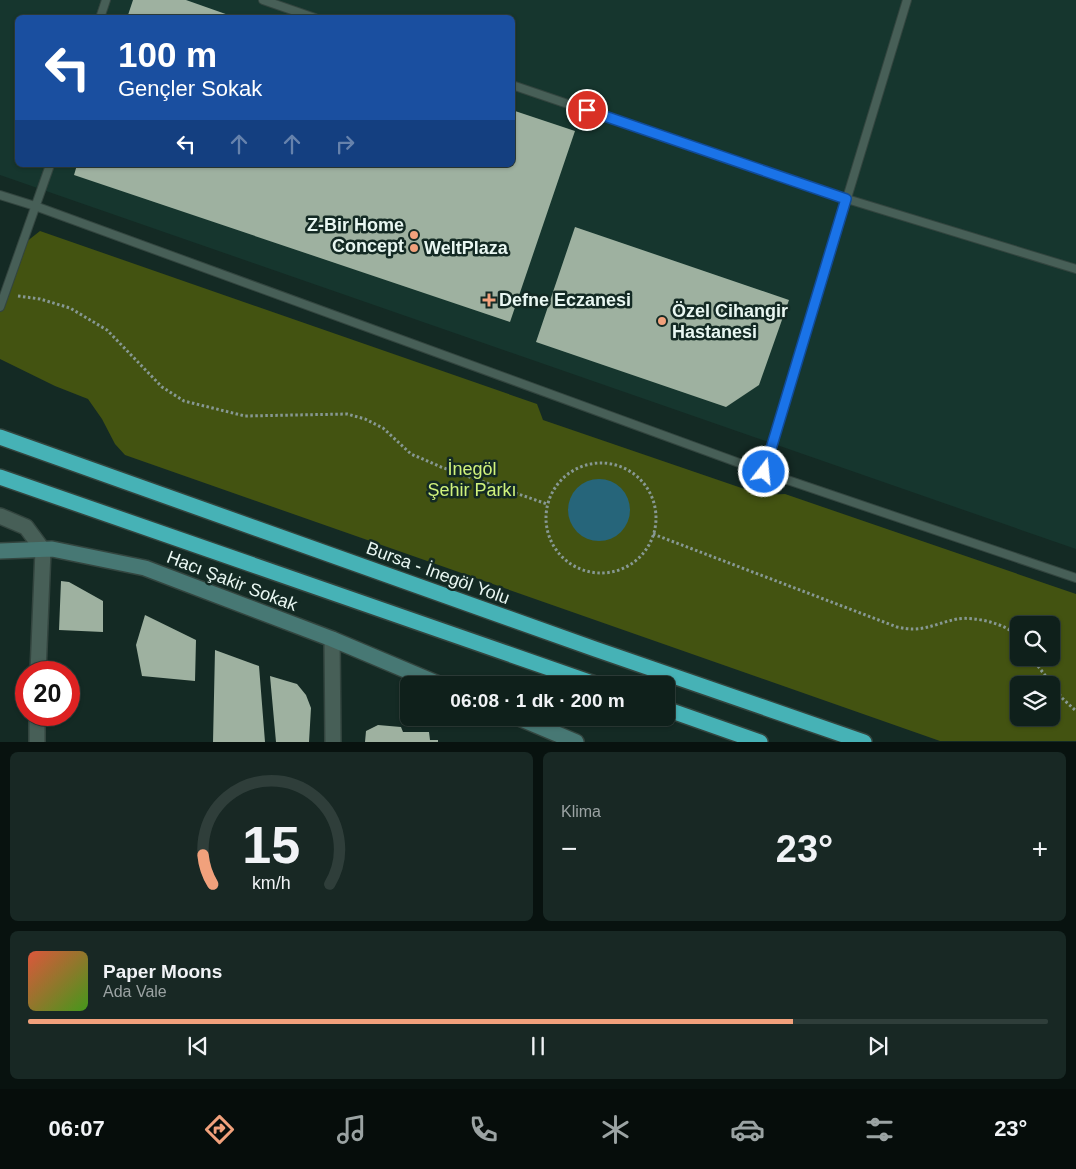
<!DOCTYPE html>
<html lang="tr">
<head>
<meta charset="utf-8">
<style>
  body { margin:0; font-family:Arial,sans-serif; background:#182824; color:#f1f3f6; height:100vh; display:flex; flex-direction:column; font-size:19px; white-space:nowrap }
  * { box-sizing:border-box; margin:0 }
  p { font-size:16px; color:#9ba3a3 }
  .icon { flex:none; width:28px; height:28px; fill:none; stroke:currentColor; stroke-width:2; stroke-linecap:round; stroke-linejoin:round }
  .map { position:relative; height:742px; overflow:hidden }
  .details { display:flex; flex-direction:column; gap:10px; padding:10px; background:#08120f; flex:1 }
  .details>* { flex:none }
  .top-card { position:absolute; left:15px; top:15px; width:500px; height:152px; border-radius:8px; box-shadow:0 1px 4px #0004,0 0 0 1px #2f3e3a; background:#1a4fa0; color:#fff; overflow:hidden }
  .tools { position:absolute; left:1010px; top:616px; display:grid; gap:10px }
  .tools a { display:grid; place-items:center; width:50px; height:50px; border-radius:8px; background:#0f201b; box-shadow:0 1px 4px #0004,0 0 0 1px #2f3e3a; font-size:25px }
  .speed { position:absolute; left:15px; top:661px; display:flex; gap:10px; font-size:25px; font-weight:700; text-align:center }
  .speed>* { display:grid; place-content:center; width:65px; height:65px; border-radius:50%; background:#0f201b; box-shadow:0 1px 4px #0004,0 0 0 1px #2f3e3a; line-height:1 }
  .speed .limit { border:8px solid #d22; background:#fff; color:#111 }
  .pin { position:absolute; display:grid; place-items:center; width:42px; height:42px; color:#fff; margin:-21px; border:2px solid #fff; border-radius:50%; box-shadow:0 1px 5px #0007 }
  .me { position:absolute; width:55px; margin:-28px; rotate:16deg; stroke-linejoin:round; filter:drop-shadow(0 0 4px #0008) }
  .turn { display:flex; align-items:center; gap:18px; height:105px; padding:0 20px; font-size:22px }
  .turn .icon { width:65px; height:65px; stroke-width:2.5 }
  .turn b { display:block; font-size:35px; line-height:42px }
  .lanes { display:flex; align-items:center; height:48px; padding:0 20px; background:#0003; justify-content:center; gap:25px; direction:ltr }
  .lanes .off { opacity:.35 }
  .big { font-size:38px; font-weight:700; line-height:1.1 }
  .details .tile { flex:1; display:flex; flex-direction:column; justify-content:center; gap:8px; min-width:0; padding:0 18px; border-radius:8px; background:#182824 }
  .details .dial { align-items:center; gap:0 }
  .dial svg { height:130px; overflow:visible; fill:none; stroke:#2f3e3a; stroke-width:7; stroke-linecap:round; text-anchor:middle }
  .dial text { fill:#f1f3f6; stroke:none }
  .song { display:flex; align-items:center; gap:15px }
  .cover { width:60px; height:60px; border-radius:8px; background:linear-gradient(135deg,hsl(10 70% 55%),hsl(100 70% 35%)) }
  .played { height:5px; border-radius:2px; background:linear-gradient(90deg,#f1a17c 75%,#2f3e3a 75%) }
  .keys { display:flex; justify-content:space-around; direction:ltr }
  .heat { display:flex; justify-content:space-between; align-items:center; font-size:28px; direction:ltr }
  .details .tiles { flex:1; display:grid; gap:10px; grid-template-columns:1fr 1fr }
  .tile:last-child { grid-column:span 2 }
  .trip { position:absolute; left:400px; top:676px; width:275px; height:50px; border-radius:8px; background:#0f201b; box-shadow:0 1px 4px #0004,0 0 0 1px #2f3e3a; font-weight:700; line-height:50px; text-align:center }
  .tabs { display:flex; height:80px; justify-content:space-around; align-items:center; background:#060d0b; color:#9ba3a3 }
  .tabs .icon { width:35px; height:35px }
  .tabs .active { color:#f1a17c }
  .tabs b { font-size:22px; color:#f1f3f6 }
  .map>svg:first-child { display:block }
  .built { fill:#16362e; fill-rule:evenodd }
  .green { fill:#435311; fill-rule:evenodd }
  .water { fill:#26657a }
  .building { fill:#9eb1a0 }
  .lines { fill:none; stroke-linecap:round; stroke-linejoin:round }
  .lane-casing { stroke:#33453f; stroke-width:10 }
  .street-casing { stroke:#33453f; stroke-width:18 }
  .secondary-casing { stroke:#33453f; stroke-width:18 }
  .highway-casing { stroke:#33453f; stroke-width:18 }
  .path { stroke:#879893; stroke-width:3; stroke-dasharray:2.5 2.5; stroke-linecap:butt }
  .lane { stroke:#475f57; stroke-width:8 }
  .street { stroke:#475f57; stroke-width:15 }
  .secondary { stroke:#477874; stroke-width:15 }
  .highway { stroke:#46b2b6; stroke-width:15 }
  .route-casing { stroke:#114b97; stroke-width:12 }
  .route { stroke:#1a73e8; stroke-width:9 }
  .poi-dot { fill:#f1a17c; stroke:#142a24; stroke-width:2 }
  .labels { text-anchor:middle; stroke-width:5; stroke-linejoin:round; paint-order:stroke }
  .poi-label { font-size:18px; font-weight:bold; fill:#e9f7f2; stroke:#142a24; text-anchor:start }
  .park-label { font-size:18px; fill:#d0f27c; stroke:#142a24 }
  .street-label { font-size:18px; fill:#e9f7f2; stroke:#142a24 }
</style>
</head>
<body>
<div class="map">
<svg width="1076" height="742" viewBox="0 0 1076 742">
  <rect width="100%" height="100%" fill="#142a24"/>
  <!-- built -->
  <path class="built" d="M0 0H1076V549L0 175ZM18 18H512V165H18Z"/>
  <!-- green -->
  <path class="green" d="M40 231 537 404 543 420 762 495 785 494 1076 594V741H940L125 455 115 444 102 419 88 399 55 386 0 359V295L21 246ZM1019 625H1051V658H1019ZM1019 685H1051V718H1019Z"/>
  <!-- water -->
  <path class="water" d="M568 510a31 31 0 1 1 62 0a31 31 0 1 1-62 0Z"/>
  <!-- building -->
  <path class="building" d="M133 0H186L237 18H127Z
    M512 110 575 131 510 322 74 175 77 165H512Z
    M575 227 789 300 759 385 726 407 536 342Z
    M61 581 69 582 103 601V632L59 630Z
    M145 615 196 640 195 681 142 676 136 645Z
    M215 650 259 666 265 742H213Z
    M270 676 297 684 306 695 311 708 309 742H276Z
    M378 725 401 727 403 732H429L430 740H438V742H365L366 731Z"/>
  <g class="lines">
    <defs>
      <path id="lane" d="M263 0 315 18
        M100 18 106 0
        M512 85 847 199 1076 269
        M0 195 35 206 764 472 1076 578
        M0 307 50 165
        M764 472 907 0"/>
      <path id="street" d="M0 516 26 527 43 550 38 672
        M332 639 333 742
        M37 715V742"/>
      <path id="secondary" d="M0 551 52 549 145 568 332 639 441 685
        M519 718 576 742"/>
      <path id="highway" d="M0 437 595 649 864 742
        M0 477 598 685
        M666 709 760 742"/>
    </defs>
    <!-- lane casing -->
    <use href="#lane" class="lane-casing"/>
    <!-- street casing -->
    <use href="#street" class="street-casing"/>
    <!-- secondary casing -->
    <use href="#secondary" class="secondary-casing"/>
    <!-- highway casing -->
    <use href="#highway" class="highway-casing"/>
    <!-- path -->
    <path class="path" d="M18 296 40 299 70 308 107 330 162 387 184 401 245 416 347 414 365 419 383 428 411 454 441 467 547 504
      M546 518a55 55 0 1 1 110 0a55 55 0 1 1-110 0Z
      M653 534 897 627C923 633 933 624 957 619 974 616 1009 624 1019 638
      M1032 658 1062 698 1076 711"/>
    <!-- lane -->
    <use href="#lane" class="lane"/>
    <!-- street -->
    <use href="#street" class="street"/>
    <!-- secondary -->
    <use href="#secondary" class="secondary"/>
    <!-- highway -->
    <use href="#highway" class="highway"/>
  </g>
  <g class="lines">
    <defs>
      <path id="route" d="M587 110 846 199 764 472"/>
    </defs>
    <!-- route casing -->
    <use href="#route" class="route-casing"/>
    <!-- route -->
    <use href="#route" class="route"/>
  </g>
  <!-- markers -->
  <g class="poi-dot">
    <circle cx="414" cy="235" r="5"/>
    <circle cx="414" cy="248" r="5"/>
    <path d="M486.5 292.5h5v5h5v5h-5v5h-5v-5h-5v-5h5z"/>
    <circle cx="662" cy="321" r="5"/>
  </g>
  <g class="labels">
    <!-- poi labels -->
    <g class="poi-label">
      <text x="404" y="231" text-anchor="end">Z-Bir Home<tspan x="404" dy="21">Concept</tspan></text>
      <text x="424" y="254">WeltPlaza</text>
      <text x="499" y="306">Defne Eczanesi</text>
      <text x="672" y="317">Özel Cihangir<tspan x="672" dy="21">Hastanesi</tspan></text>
    </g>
    <!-- park labels -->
    <g class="park-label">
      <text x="472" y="475">İnegöl<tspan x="472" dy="21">Şehir Parkı</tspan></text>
    </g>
    <!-- street labels -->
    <g class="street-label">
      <text transform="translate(438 573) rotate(20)" y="6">Bursa - İnegöl Yolu</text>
      <text transform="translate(232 581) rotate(21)" y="6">Hacı Şakir Sokak</text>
    </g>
  </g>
</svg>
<div class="tools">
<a><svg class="icon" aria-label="search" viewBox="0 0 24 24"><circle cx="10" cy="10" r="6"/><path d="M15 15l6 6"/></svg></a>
<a><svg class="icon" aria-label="layers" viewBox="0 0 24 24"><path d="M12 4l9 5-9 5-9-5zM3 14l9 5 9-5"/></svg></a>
</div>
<div class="speed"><div class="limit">20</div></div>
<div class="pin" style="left:587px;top:110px;background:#d93025"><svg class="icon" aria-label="arrive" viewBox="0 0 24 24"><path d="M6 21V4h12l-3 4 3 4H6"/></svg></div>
<svg class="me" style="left:764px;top:472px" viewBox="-20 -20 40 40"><circle r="17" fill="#1a73e8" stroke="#fff" stroke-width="3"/><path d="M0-11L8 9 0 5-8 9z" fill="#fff"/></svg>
<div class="trip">06:08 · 1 dk · 200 m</div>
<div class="top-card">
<div class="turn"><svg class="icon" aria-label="left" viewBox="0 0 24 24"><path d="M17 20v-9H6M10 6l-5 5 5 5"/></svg><div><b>100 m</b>Gençler Sokak</div></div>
<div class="lanes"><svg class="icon" aria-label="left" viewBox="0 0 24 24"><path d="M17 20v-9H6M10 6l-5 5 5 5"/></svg><svg class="icon off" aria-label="ahead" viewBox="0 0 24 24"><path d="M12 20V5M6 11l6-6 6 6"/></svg><svg class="icon off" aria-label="ahead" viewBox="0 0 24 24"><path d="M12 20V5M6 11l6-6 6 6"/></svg><svg class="icon off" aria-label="right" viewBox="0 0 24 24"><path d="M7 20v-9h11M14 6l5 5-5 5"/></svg></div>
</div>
</div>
<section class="details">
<div class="tiles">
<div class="tile dial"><svg viewBox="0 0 100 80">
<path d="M14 69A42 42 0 1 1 86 69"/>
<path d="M14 69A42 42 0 0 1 8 51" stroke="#f1a17c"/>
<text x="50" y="56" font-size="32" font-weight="700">15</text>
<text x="50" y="72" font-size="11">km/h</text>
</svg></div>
<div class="tile"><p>Klima</p>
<div class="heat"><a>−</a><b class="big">23°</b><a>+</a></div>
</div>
<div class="tile">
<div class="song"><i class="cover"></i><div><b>Paper Moons</b><p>Ada Vale</p></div></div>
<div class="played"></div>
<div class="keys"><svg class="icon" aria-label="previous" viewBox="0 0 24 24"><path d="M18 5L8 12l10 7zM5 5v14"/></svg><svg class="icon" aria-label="pause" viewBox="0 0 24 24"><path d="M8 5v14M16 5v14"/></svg><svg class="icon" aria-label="next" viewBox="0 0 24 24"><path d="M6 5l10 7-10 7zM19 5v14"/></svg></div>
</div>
</div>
</section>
<nav class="tabs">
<b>06:07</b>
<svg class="icon active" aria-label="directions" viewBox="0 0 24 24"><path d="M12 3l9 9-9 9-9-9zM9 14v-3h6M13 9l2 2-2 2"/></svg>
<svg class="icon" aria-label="music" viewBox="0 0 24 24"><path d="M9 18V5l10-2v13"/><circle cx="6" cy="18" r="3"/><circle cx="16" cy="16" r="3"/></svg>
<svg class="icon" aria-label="phone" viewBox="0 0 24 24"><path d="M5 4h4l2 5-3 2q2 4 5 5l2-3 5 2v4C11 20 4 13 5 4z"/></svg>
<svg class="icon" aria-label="climate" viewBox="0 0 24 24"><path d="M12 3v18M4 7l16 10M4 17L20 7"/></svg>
<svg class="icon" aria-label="car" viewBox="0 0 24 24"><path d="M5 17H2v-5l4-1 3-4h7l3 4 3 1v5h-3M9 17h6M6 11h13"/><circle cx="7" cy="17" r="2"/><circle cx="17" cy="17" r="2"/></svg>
<svg class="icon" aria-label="filters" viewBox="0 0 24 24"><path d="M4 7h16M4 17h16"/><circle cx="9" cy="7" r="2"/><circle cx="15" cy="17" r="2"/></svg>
<b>23°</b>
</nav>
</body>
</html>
